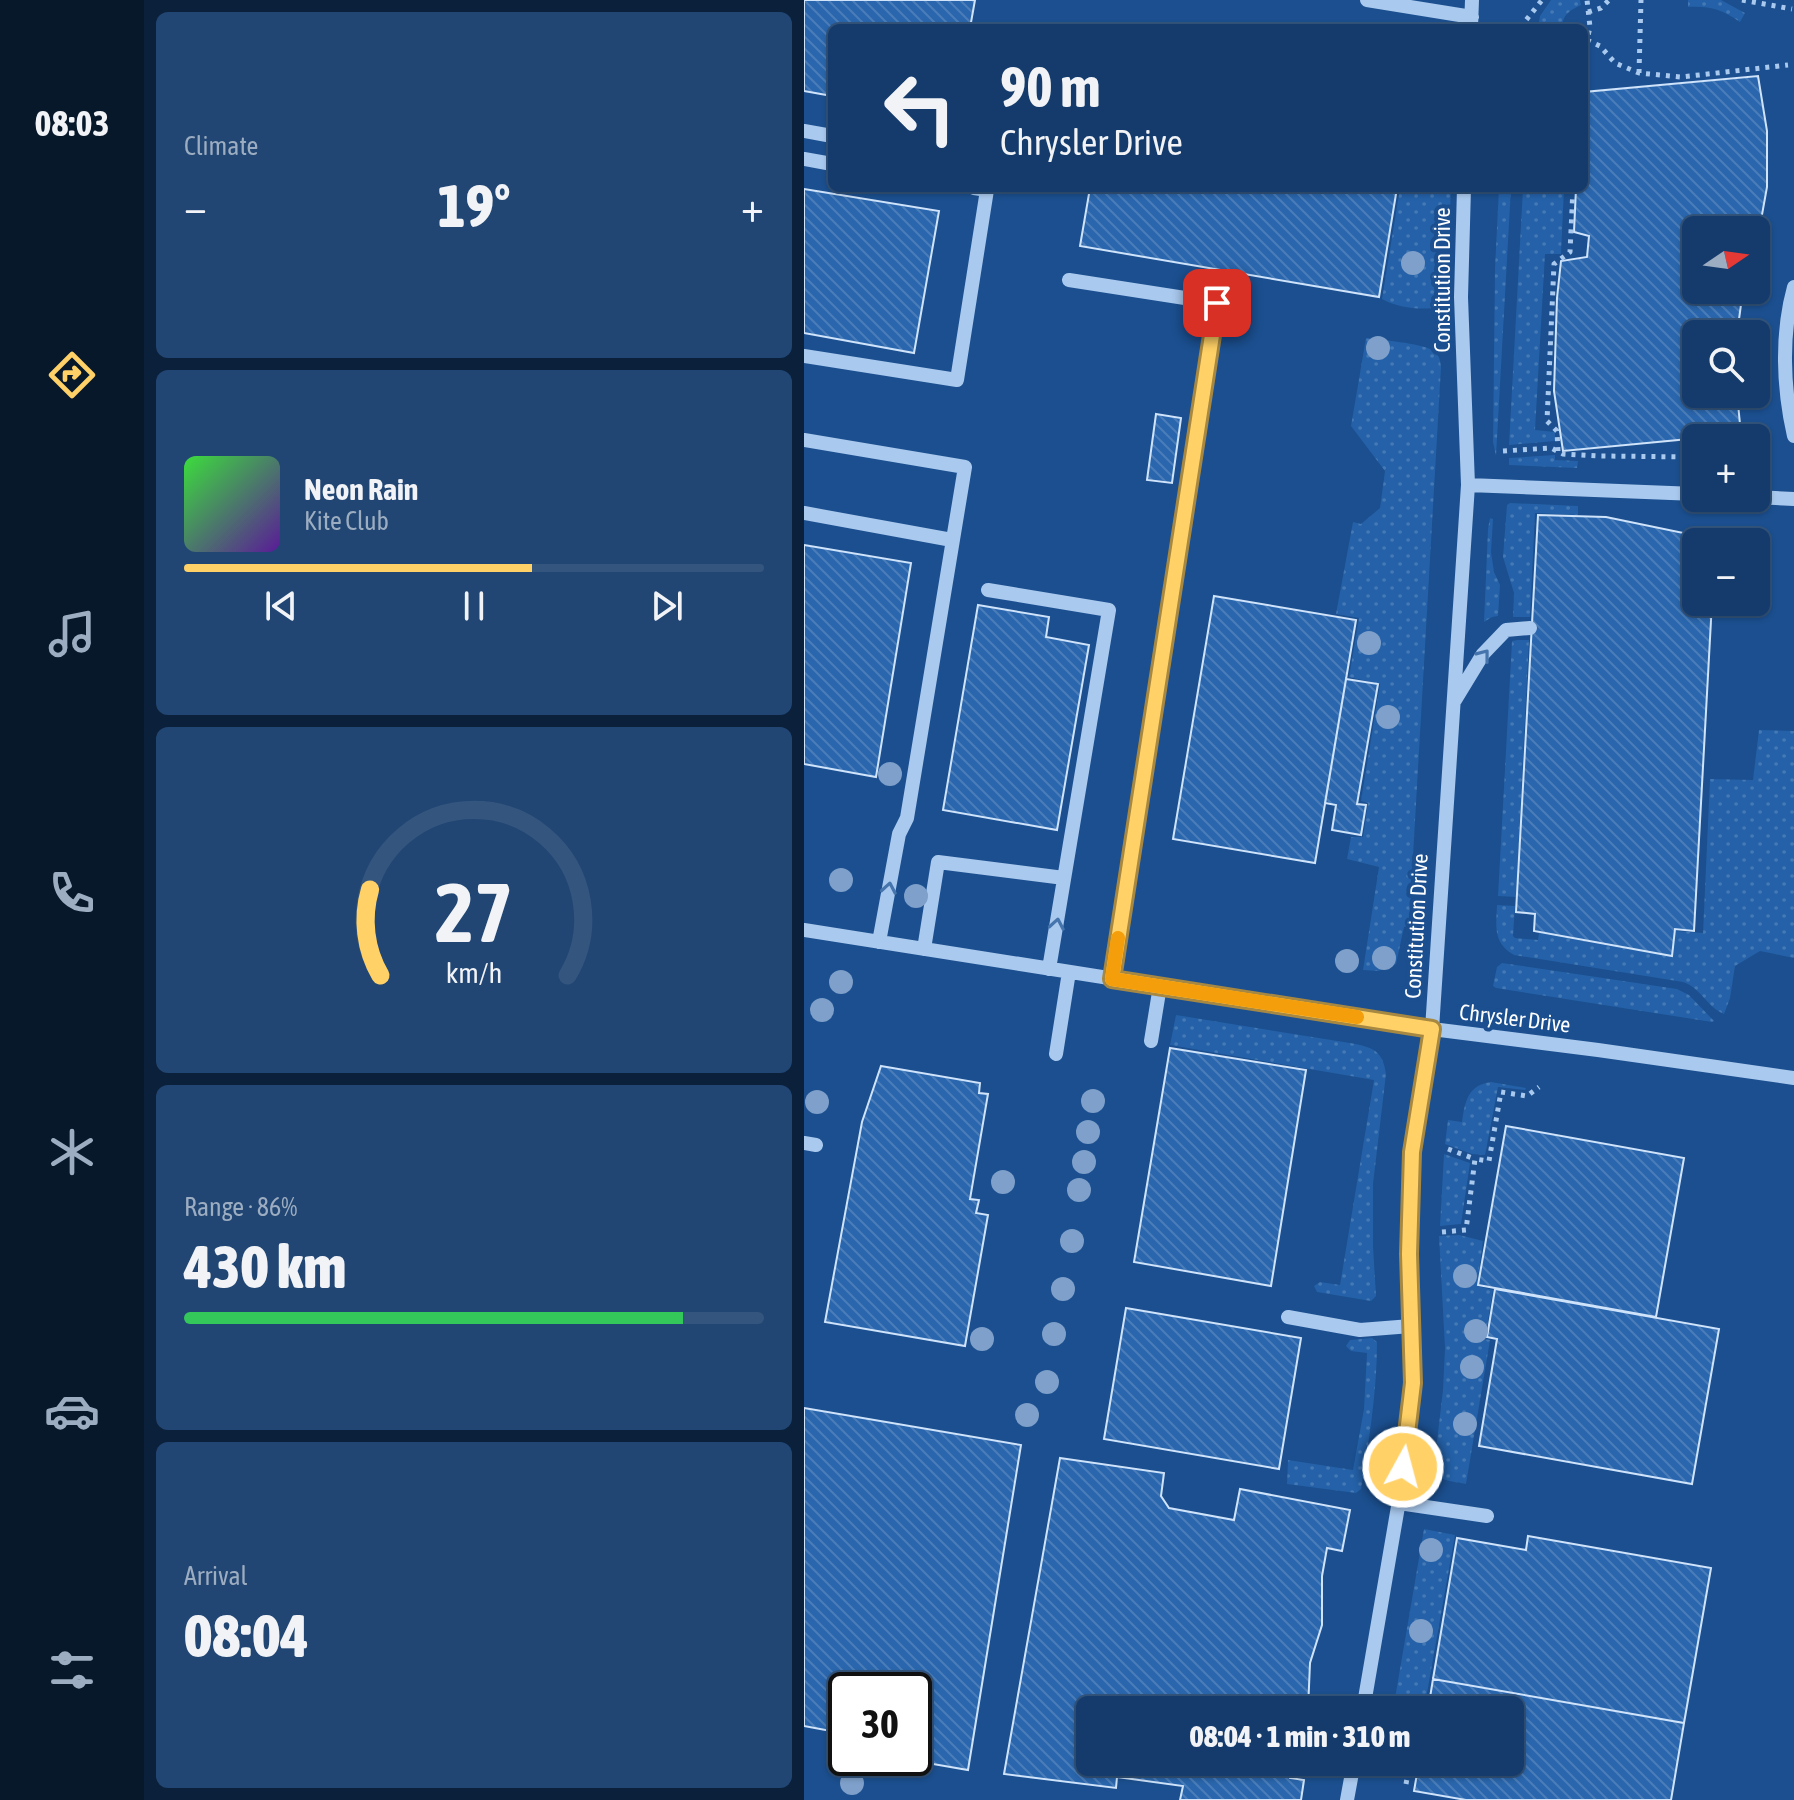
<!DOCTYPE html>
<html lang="en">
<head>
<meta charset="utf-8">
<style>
  body { margin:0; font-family:"Asap Condensed",sans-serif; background:#214673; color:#f1f3f6; height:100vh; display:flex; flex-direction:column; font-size:30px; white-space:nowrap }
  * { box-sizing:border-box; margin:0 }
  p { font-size:26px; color:#9dadc1 }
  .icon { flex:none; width:44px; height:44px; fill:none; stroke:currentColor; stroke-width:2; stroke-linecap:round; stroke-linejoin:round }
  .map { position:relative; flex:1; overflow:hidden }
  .drawer { display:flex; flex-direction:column; gap:12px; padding:12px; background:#0b203b; width:660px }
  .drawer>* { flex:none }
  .top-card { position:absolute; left:24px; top:24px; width:760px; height:168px; border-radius:12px; box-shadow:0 2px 6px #0004,0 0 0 2px #33557e; background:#143b6b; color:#f1f3f6; overflow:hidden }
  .needle { width:52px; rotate:77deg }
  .tools { position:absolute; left:878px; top:216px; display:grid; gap:16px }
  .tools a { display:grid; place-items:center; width:88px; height:88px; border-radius:12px; background:#143b6b; box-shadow:0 2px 6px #0004,0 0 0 2px #33557e; font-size:40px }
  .speed { position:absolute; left:24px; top:1672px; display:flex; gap:16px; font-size:40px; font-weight:700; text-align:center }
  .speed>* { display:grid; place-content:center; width:104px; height:104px; border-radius:50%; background:#143b6b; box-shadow:0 2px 6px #0004,0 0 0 2px #33557e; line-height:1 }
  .speed .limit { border:4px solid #111; border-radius:12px; background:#fff; color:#111 }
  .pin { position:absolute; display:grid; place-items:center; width:68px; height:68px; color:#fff; margin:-34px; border-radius:16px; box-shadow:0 4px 12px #0006 }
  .me { position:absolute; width:88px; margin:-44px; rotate:7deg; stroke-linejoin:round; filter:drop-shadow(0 0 6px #0008) }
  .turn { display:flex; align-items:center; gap:28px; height:168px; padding:0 40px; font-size:36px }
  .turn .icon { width:104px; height:104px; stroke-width:2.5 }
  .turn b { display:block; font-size:56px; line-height:68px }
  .big { font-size:60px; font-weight:800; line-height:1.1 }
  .drawer .tile { flex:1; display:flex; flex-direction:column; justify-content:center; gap:12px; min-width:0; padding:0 28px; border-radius:12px; background:#214673 }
  .drawer .dial { align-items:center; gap:0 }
  .dial svg { height:208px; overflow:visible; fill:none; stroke:#33557e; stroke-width:7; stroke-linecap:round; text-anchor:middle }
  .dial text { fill:#f1f3f6; stroke:none }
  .song { display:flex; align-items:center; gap:24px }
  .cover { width:96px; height:96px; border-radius:12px; background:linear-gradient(135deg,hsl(120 70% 55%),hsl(270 70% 35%)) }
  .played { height:8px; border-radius:4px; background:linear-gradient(90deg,#ffd166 60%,#33557e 60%) }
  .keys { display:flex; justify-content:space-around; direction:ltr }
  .heat { display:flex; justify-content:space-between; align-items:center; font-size:44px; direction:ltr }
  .charge { height:12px; border-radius:6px; background:linear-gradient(90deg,#34c759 86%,#33557e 0) }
  .trip { position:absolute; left:272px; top:1696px; width:448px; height:80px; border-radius:12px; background:#143b6b; box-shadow:0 2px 6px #0004,0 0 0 2px #33557e; font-weight:800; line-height:80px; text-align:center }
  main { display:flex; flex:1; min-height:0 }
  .tab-bar { display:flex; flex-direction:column; width:144px; justify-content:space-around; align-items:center; background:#08182b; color:#9dadc1 }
  .tab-bar .icon { width:56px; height:56px }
  .tab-bar .active { color:#ffd166 }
  .tab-bar b { font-size:36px; color:#f1f3f6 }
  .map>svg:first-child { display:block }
  .grass { fill:url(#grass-dots) }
  .building { fill:url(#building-back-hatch); stroke:#cfe3fa; stroke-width:2 }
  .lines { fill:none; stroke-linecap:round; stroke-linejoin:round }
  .path { stroke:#a9c9ee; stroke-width:5; stroke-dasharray:4 6; stroke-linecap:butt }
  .minor { stroke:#a9c9ee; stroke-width:14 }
  .tree { fill:#7ea0ca }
  .oneway { stroke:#4674ac }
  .route-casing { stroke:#a68842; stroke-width:20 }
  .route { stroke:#ffd166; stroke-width:14 }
  .slow { stroke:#f59e0b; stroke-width:14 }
  .labels { text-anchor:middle; stroke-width:8; stroke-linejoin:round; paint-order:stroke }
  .street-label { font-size:22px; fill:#fff; stroke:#1b4f8f }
</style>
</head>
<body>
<main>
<nav class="tab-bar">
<b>08:03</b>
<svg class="icon active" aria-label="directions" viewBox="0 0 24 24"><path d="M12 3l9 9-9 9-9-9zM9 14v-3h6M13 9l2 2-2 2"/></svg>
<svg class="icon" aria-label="music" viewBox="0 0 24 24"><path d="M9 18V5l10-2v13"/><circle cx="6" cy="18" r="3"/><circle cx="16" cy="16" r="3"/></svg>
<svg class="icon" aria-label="phone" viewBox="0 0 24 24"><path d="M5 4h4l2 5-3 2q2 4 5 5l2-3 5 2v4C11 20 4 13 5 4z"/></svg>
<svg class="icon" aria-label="climate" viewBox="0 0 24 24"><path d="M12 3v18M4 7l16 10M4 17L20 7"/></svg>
<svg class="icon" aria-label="car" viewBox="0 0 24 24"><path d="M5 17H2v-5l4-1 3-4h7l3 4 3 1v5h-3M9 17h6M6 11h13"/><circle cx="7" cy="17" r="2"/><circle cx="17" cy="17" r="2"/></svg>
<svg class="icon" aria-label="filters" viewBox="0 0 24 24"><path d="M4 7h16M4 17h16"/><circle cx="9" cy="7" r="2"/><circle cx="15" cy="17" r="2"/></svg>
</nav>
<section class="drawer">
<div class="tile"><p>Climate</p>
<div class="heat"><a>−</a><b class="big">19°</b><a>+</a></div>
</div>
<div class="tile">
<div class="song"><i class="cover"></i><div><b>Neon Rain</b><p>Kite Club</p></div></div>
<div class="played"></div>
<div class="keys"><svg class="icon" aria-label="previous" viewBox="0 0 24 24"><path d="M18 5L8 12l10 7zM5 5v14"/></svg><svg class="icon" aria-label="pause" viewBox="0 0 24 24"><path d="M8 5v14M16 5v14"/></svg><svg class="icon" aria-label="next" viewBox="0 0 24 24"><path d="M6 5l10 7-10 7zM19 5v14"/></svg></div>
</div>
<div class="tile dial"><svg viewBox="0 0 100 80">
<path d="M14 69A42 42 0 1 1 86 69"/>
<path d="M14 69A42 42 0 0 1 10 36" stroke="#ffd166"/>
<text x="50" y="56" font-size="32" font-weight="700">27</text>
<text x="50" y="72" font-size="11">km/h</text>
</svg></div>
<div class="tile"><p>Range · 86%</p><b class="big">430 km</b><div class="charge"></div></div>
<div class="tile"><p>Arrival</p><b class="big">08:04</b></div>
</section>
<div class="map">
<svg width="990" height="1800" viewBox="0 0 990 1800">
  <defs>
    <pattern id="grass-dots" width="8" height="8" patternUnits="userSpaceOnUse" patternTransform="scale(2)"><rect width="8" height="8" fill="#2461a8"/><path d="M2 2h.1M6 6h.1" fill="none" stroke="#4579b5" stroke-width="1.8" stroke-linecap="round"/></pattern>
    <pattern id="building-back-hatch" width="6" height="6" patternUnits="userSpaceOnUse" patternTransform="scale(2)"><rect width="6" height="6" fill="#2a66ad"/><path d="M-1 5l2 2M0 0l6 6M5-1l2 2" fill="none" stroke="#4a7db9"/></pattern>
  </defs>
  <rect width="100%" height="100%" fill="#1b4f8f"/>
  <!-- grass -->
  <path class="grass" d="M747 0H776L777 5C766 10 758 15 758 28H734L736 16Z
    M884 0H917L941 13 936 22C917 9 906 6 884 7Z
    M596 188H647L643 278 640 292 629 308C613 310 592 307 578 299Z
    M695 188H707L692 456 689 442 691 268Z
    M719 188H760L757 254H741L731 430 751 432V441L705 445Z
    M562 338C577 340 616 343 628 350 635 354 636 359 637 367L605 926 600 927 592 964 574 971 559 970 575 867 543 859 547 837H559L564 803 557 801 576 684 545 677 555 618 532 614 549 522 557 524 576 508 581 471 547 426Z
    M751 455V460L774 461 773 468 705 465V458Z
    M706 503 774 506V515L731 513 726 617H709L710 593 699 557 703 505Z
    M686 518 689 519 687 552 690 572 696 585 694 616 688 617 680 622 684 529Z
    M714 640H725L712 897 694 896 708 641Z
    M955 730 990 731V958L956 951 931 966 926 998 920 1014C903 1007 897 988 879 982L710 955C689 943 692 927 693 905L711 906 709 936 711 938 734 940 735 933 868 957 871 931 899 933 906 779 949 780Z
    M698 963 873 989 885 995 910 1021 908 1022 692 988 689 986 693 967Z
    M372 1015 546 1043C568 1047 579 1050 582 1074L569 1184V1246L572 1296 567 1301 513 1292 510 1286 516 1282 536 1285 570 1080 366 1045Z
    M687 1082 722 1088 721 1090 694 1087 681 1155 668 1154 641 1144 644 1120 658 1122C661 1101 664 1085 687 1082Z
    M640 1154 666 1163 657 1224 636 1226Z
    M655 1235 679 1241 673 1286 689 1290 681 1339 686 1340 662 1484C649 1481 633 1482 630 1467L639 1390 641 1348 635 1236Z
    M568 1338 573 1342C573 1392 565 1440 557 1489L552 1493 483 1484 484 1460 549 1470 560 1409 563 1353 547 1351 542 1346 546 1340Z
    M620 1529 651 1535 620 1710H589Z"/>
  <!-- building -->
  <path class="building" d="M0 0H171L166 28H28V96L0 91Z
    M954 76 963 131V187L952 248V230H892V290H939L933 334H892V394H933L937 434 759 451 750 391 753 298 757 261 783 257 785 236 770 232 772 188H780V92Z
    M286 188H593L575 297 276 246Z
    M0 189 135 211 110 353 0 333Z
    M352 414 377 418 368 483 343 480Z
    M734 515 802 517 894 536 890 570H892V602H908L890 931 871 929 868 956 730 931 731 914 712 912Z
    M0 545 107 563 72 777 0 764Z
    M410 596 552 620 511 863 369 839Z
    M174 605 245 617 242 637 285 645 253 830 139 810Z
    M542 679 574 684 553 804 562 805 557 835 528 830 532 805 521 803Z
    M366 1048 502 1070 467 1286 330 1262Z
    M77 1066 176 1083 175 1093 184 1094 166 1199 175 1200 172 1213 184 1215 161 1346 21 1322 58 1122Z
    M702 1126 880 1158 852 1317 674 1285Z
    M691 1289 915 1329 888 1484 675 1446 693 1339 683 1337Z
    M322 1308 497 1338 475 1469 300 1439Z
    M0 1408 217 1445 164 1770 123 1763 124 1755 110 1752V1690H42V1741L25 1738 27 1731 0 1726Z
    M256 1458 360 1473 357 1496 365 1508 430 1520 436 1489 546 1510 538 1551 523 1548 518 1576V1625L506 1663 504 1710H286V1762H488L486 1778 500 1780 497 1800H376L379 1786 313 1777 312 1788 200 1774Z
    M724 1536 907 1568 880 1723 629 1679 653 1538 722 1550Z
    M629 1679 880 1723 867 1800H662L610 1791 615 1762H706V1710H624Z"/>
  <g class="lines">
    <!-- path -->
    <path class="path" d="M938 0 988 9
      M784 12 797 8 805 0
      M721 28 719 24 738 0
      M783 40 796 46 811 63 835 73 877 77 984 65
      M780 54 786 27 783 0
      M835 73 837 0
      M699 451 747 448 759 454 796 456 892 457
      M754 451 753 431 743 421 750 264 766 252 769 188
      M952 453 958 452
      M644 1149 671 1159
      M638 1232 662 1230 671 1159 685 1161 697 1092 723 1096 735 1087
      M602 1784 606 1762"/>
    <!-- minor -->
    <path class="minor" d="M563 0 668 17
      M667 28 668 0
      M0 131 28 136
      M0 159 28 164
      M265 280 413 303 308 979
      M990 287C977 334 979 388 990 436
      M0 356 153 380 183 190 170 188
      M0 440 161 467 103 818 95 834 75 942
      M664 485 892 494
      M952 497 990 499
      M0 513 148 540
      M184 590 305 610 245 969
      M651 700 679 654 702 630 726 628
      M0 930 628 1029 794 1050 990 1078
      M120 949 134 862 260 878
      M347 1041 356 986
      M252 1054 265 972
      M0 1143 12 1145
      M484 1317 556 1330 607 1326
      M595 1503 683 1516
      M559 1710 596 1495 609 1383 605 1254 608 1152 628 1029 664 485 657 297 660 188
      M543 1800 550 1762"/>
  </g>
  <!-- trees -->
  <g class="tree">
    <circle cx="609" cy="263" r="12"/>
    <circle cx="574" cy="348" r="12"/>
    <circle cx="565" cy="643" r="12"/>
    <circle cx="584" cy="717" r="12"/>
    <circle cx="86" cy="774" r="12"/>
    <circle cx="37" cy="880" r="12"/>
    <circle cx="112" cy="896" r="12"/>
    <circle cx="580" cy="958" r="12"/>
    <circle cx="543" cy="961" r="12"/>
    <circle cx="37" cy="982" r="12"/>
    <circle cx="18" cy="1010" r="12"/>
    <circle cx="289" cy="1101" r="12"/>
    <circle cx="13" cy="1102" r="12"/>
    <circle cx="284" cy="1132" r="12"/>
    <circle cx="280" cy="1162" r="12"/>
    <circle cx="199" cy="1182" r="12"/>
    <circle cx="275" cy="1190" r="12"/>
    <circle cx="268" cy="1241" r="12"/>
    <circle cx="661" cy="1276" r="12"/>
    <circle cx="259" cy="1289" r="12"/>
    <circle cx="672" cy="1331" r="12"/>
    <circle cx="250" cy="1334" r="12"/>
    <circle cx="178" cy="1339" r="12"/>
    <circle cx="668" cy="1367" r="12"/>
    <circle cx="243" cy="1382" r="12"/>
    <circle cx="223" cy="1415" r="12"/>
    <circle cx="661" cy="1424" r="12"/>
    <circle cx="627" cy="1550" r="12"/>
    <circle cx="617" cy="1631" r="12"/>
    <circle cx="48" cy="1783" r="12"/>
  </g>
  <!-- one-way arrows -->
  <defs><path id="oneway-chevron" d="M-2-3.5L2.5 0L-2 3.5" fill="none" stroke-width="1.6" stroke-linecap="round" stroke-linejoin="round" transform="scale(2)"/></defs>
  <g class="oneway">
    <use href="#oneway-chevron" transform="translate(680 655) rotate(-52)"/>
    <use href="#oneway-chevron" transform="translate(85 888) rotate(-80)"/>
    <use href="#oneway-chevron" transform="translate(253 924) rotate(-80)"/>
  </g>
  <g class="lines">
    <defs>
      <path id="route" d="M413 303 308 979 628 1029 608 1152 605 1254 609 1383 599 1467"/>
    </defs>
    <!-- route casing -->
    <use href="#route" class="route-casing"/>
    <!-- route -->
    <use href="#route" class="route"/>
    <!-- slow -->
    <path class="slow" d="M314 938 308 979 553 1017"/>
  </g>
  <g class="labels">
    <!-- street labels -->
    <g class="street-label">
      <text transform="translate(638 280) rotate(-90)" y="8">Constitution Drive</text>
      <text transform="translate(612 926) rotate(-87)" y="8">Constitution Drive</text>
      <text transform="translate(711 1018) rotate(7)" y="8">Chrysler Drive</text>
    </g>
  </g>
</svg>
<div class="tools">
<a><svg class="needle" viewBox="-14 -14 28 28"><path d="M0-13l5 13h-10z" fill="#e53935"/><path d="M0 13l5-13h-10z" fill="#9dadc1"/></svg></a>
<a><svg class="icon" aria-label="search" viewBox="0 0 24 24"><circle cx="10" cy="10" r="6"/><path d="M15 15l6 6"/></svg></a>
<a>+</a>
<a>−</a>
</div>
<div class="speed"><div class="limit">30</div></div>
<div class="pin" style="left:413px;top:303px;background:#d93025"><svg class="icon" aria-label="arrive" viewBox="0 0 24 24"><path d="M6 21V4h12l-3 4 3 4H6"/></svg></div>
<svg class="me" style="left:599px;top:1467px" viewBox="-20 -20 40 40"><circle r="17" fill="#ffd166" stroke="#fff" stroke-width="3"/><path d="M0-11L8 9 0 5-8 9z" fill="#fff"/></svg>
<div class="trip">08:04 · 1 min · 310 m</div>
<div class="top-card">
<div class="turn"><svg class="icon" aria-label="left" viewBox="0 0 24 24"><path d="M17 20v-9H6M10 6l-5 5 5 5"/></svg><div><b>90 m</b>Chrysler Drive</div></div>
</div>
</div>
</main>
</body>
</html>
